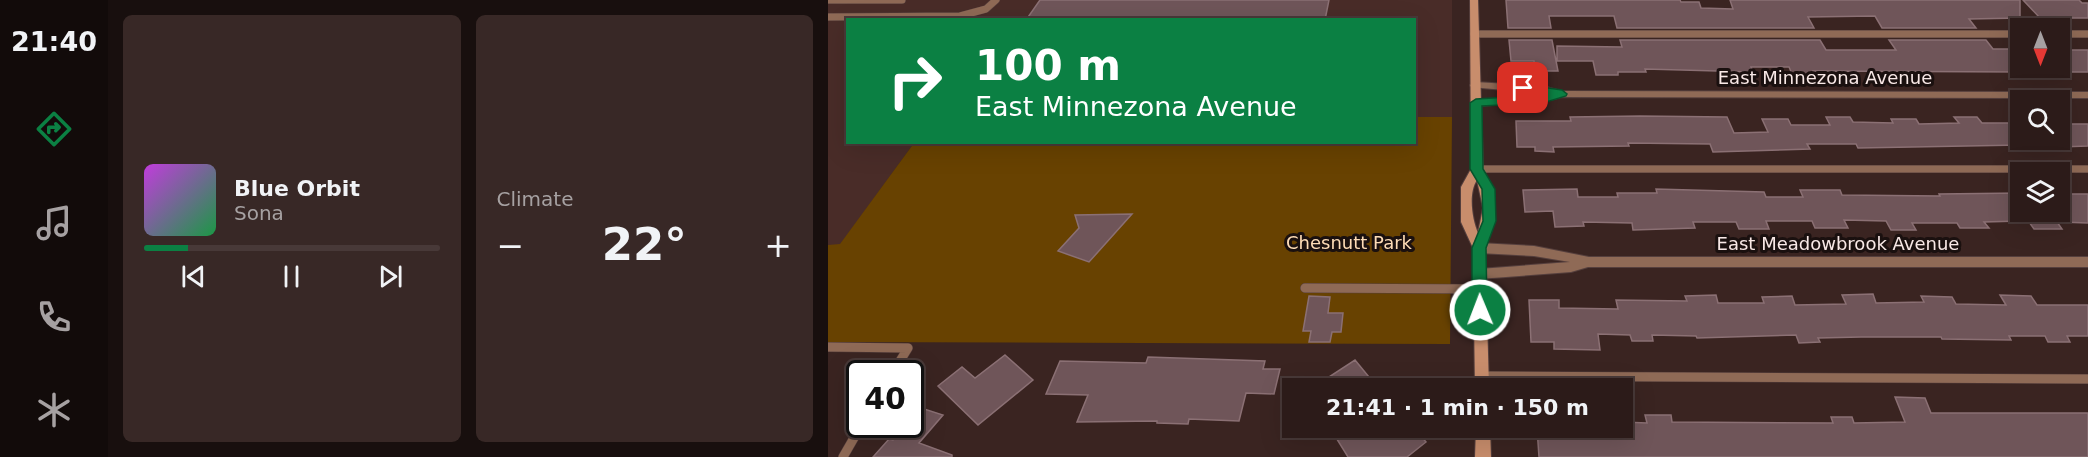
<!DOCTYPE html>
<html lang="en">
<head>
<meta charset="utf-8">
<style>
  body { margin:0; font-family:"DejaVu Sans",sans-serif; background:#382826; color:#f1f3f6; height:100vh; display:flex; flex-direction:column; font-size:22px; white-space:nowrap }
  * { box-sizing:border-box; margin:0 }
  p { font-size:20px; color:#a6a1a2 }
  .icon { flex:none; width:33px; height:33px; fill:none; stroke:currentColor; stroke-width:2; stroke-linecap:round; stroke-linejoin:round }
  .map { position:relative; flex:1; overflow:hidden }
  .sheet { display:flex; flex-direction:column; gap:15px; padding:15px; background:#180f0e; width:720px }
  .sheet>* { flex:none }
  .top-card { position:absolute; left:18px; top:18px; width:570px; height:126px; border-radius:0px; box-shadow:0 6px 24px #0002,0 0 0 2px #483938; background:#0b8043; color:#fff; overflow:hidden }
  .needle { width:39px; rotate:180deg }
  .buttons { position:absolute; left:1182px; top:18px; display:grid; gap:12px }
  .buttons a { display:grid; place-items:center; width:60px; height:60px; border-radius:0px; background:#2c1b19; box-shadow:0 6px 24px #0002,0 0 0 2px #483938; font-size:30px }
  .speed { position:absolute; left:18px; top:360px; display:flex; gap:12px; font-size:30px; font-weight:700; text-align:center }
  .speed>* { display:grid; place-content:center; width:78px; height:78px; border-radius:50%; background:#2c1b19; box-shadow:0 6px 24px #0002,0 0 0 2px #483938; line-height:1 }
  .speed .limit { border:3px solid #111; border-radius:9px; background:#fff; color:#111 }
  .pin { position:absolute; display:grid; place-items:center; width:51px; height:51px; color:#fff; margin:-26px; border-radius:12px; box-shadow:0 3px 9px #0006 }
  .me { position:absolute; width:66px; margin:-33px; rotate:359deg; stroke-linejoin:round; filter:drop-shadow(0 0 4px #0008) }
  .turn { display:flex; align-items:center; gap:21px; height:126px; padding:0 30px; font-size:27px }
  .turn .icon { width:78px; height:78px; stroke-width:2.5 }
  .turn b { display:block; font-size:42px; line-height:51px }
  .big { font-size:45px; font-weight:600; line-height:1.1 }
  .sheet .card { flex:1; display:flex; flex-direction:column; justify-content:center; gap:9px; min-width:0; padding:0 21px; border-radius:9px; background:#382826 }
  .song { display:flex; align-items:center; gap:18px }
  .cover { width:72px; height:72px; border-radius:9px; background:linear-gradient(135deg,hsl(290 70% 55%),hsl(140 70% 35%)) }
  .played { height:6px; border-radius:3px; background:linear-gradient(90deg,#0b8043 15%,#483938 15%) }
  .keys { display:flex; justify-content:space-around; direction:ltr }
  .heat { display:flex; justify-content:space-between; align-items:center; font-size:33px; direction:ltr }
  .sheet .tiles { flex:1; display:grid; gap:15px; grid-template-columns:repeat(2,1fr) }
  .trip { position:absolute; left:454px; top:378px; width:351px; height:60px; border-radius:0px; background:#2c1b19; box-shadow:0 6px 24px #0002,0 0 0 2px #483938; font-weight:600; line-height:60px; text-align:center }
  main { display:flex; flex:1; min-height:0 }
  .tab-bar { display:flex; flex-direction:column; width:108px; justify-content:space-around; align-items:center; background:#120b0a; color:#a6a1a2 }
  .tab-bar .icon { width:42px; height:42px }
  .tab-bar .active { color:#0b8043 }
  .tab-bar b { font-size:27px; color:#f1f3f6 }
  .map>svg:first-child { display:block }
  .built { fill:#492c28 }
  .green { fill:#684201 }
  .building { fill:#6f5559; stroke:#8b7074; stroke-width:1.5 }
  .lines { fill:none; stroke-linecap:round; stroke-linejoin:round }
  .lane-far1-casing { stroke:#553f3d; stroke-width:8 }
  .lane-casing { stroke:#553f3d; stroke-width:10 }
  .street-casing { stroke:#553f3d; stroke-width:2 }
  .secondary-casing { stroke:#553f3d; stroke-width:2 }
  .lane-far1 { stroke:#8f6a56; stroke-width:7 }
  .lane { stroke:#8f6a56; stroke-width:9 }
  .street { fill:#8f6a56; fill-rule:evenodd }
  .secondary { fill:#c88d6c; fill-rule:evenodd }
  .route { fill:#0b8043; stroke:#07532c; stroke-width:1.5 }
  .labels { text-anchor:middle; stroke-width:6; stroke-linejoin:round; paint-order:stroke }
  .street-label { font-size:18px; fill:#f8e8e6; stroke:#1a100f }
  .park-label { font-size:18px; fill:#fedcb6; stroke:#1a100f }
</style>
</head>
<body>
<main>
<nav class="tab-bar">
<b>21:40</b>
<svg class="icon active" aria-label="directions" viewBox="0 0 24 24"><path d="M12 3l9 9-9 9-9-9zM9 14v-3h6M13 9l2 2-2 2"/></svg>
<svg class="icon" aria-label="music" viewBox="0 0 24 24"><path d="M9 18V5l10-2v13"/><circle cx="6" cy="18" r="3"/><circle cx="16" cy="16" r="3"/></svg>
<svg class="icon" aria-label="phone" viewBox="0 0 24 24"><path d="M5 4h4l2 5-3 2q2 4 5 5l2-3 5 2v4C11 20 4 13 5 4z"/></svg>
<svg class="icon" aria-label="climate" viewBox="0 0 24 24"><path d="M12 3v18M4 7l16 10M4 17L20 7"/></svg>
</nav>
<section class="sheet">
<div class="tiles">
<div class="card">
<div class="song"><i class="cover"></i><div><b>Blue Orbit</b><p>Sona</p></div></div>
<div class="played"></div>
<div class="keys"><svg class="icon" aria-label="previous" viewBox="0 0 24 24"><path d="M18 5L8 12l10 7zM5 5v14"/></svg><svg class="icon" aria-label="pause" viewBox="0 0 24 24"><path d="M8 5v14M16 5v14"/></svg><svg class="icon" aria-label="next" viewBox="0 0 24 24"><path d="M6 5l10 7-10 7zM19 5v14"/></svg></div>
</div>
<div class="card"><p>Climate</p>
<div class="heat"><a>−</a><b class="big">22°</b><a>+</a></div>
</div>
</div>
</section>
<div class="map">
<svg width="1260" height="457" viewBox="0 0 1260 457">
  <rect width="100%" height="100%" fill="#3a2421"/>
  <!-- built -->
  <path class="built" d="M0 0H624V117H587L586 20H20V142L86 143 12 245H0Z"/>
  <!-- green -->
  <path class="green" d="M587 117H624L622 344 0 342V245L12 244 86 143 586 142Z"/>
  <!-- building -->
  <path class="building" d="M212 0H501L497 20H198Z
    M678 0H852L853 2H871L873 8 905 9 902 0H1192V18L1141 19 1148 28H1054L1047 16 980 17 986 28H789L786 16H721L723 28H680Z
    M1195 0H1251L1254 3H1260V18H1212Z
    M681 40H724L730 71H707L706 61H683Z
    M792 40H992L998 50H1068L1061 40H1158L1165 49H1192V72L985 71 986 74H964L961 67H923L925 72 817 69 818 72H790V75H768L765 61H729V46L794 47Z
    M1232 50H1260V72H1232Z
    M812 116 899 117 906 133 940 132 934 119H960L963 125H1002L998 117H1022L1025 122 1065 123 1063 119H1088L1091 124 1131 123 1126 117H1149L1154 123H1192V145L1030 148 1028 144H979L982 149 885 152 882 144 800 143 801 146 725 147 726 152 707 151V147H689L688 121H743L742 117Z
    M1232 124H1260V146L1232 147Z
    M749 189 750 197H790L789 193H829L828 189 936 192 938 197H975L972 190H1012L1014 195 1112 196 1111 194 1192 193V221L1156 222 1161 228H1132L1129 223H1084L1088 230H1063L1058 221 1016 220 1020 228H987L984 221H938L941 229H911L908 222H865L867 228 805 230 804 223 755 222 756 226 727 227 725 211 697 212 695 190Z
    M1232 194H1260V223L1232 222Z
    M1194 212H1222L1234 229H1206Z
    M304 214 261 262 230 251 251 228 247 215Z
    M1045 294 1048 303 1096 302 1093 296 1124 297 1128 304 1178 305 1172 295 1203 296 1209 305H1260V336H1239L1242 342H1220L1217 336H1181L1183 340 1114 339 1113 337H1033L990 338 992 342 971 343 968 335 869 338 868 336 824 335 825 341H804L802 335 770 334 772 350 726 349V342H703L701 300H731V308L790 309 788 300 859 301 857 296 888 295 890 303H936L934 297 964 296 967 305 1018 304 1014 295Z
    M481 296 502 297 500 313H515L513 332H504L502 342H481L483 331H475Z
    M177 355 205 380 150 425 110 386 134 367 147 378Z
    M320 357 437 361 435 369H452L446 394 418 393 411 421 361 419 360 424 329 423V421L249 422 260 395 218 394 232 361 318 363Z
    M527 360 550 388H484Z
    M1067 397 1097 398 1103 413H1260V457H711L709 428H796L795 422 819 423 817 415H843L844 422 1005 423 1003 417H1024L1026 423 1077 422Z
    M93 408 115 415 91 443 124 455V457H45L61 439 65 440 79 424H82V420Z
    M502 428H586L598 442 579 457H520Z"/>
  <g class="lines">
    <defs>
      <path id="lane-far1" d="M0 0H74
        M0 17 132 16 158 9 168 0
        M646 34H1192
        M1232 34H1260
        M649 169H1260"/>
      <path id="lane" d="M477 288 651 289
        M0 347 80 348 64 374
        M653 376 1260 379
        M15 457 34 424"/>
      <path id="street" d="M647 82 715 86 733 91 1260 92V98L733 97 715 102 648 106 644 105V101L721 94 643 87 642 85Z
        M651 243 706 246 761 257H1260V267H760L743 272 651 279 647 278 645 274 647 270 651 269 742 262 706 256 651 253 647 251 645 248 647 245Z"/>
      <path id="secondary" d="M642 0H650L655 169C670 200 669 216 657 248L661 388H647L645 248 633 222V187L643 169ZM649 180 655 208 650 233C644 219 640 193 649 180Z
        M648 428H662L663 457H647Z"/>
    </defs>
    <!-- lane-far1 casing -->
    <use href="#lane-far1" class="lane-far1-casing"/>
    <!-- lane casing -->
    <use href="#lane" class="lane-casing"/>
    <!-- street casing -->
    <use href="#street" class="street-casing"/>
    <!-- secondary casing -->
    <use href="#secondary" class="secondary-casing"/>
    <!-- lane-far1 -->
    <use href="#lane-far1" class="lane-far1"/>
    <!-- lane -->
    <use href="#lane" class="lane"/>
    <!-- street -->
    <use href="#street" class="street"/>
    <!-- secondary -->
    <use href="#secondary" class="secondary"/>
  </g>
  <!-- route -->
  <path class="route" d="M695 84 734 90 739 94 738 96 715 103 654 106 655 169 667 189 668 221 658 248 659 310 657 315 652 317 647 315 644 310V248L655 221 654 189 642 169V103L648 99 717 95 691 90V85Z"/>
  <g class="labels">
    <!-- street labels -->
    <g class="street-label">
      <text x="997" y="84">East Minnezona Avenue</text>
      <text x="1010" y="250">East Meadowbrook Avenue</text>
    </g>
    <!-- park labels -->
    <g class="park-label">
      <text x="521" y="249">Chesnutt Park</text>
    </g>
  </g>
</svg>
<div class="buttons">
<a><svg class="needle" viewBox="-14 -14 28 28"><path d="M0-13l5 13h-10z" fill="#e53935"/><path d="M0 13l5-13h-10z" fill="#a6a1a2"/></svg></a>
<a><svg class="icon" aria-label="search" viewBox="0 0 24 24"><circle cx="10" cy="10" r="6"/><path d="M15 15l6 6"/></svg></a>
<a><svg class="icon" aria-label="layers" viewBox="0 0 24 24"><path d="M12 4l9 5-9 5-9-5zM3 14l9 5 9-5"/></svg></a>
</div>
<div class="speed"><div class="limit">40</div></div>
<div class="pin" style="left:695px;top:88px;background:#d93025"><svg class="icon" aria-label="arrive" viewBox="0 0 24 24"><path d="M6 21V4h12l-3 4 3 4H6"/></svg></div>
<svg class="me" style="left:652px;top:310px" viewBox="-20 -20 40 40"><circle r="17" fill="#0b8043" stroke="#fff" stroke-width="3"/><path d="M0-11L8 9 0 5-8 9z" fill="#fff"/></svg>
<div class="trip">21:41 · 1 min · 150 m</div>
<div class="top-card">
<div class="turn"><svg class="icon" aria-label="right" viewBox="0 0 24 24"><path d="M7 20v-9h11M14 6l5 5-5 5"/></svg><div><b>100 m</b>East Minnezona Avenue</div></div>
</div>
</div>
</main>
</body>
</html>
